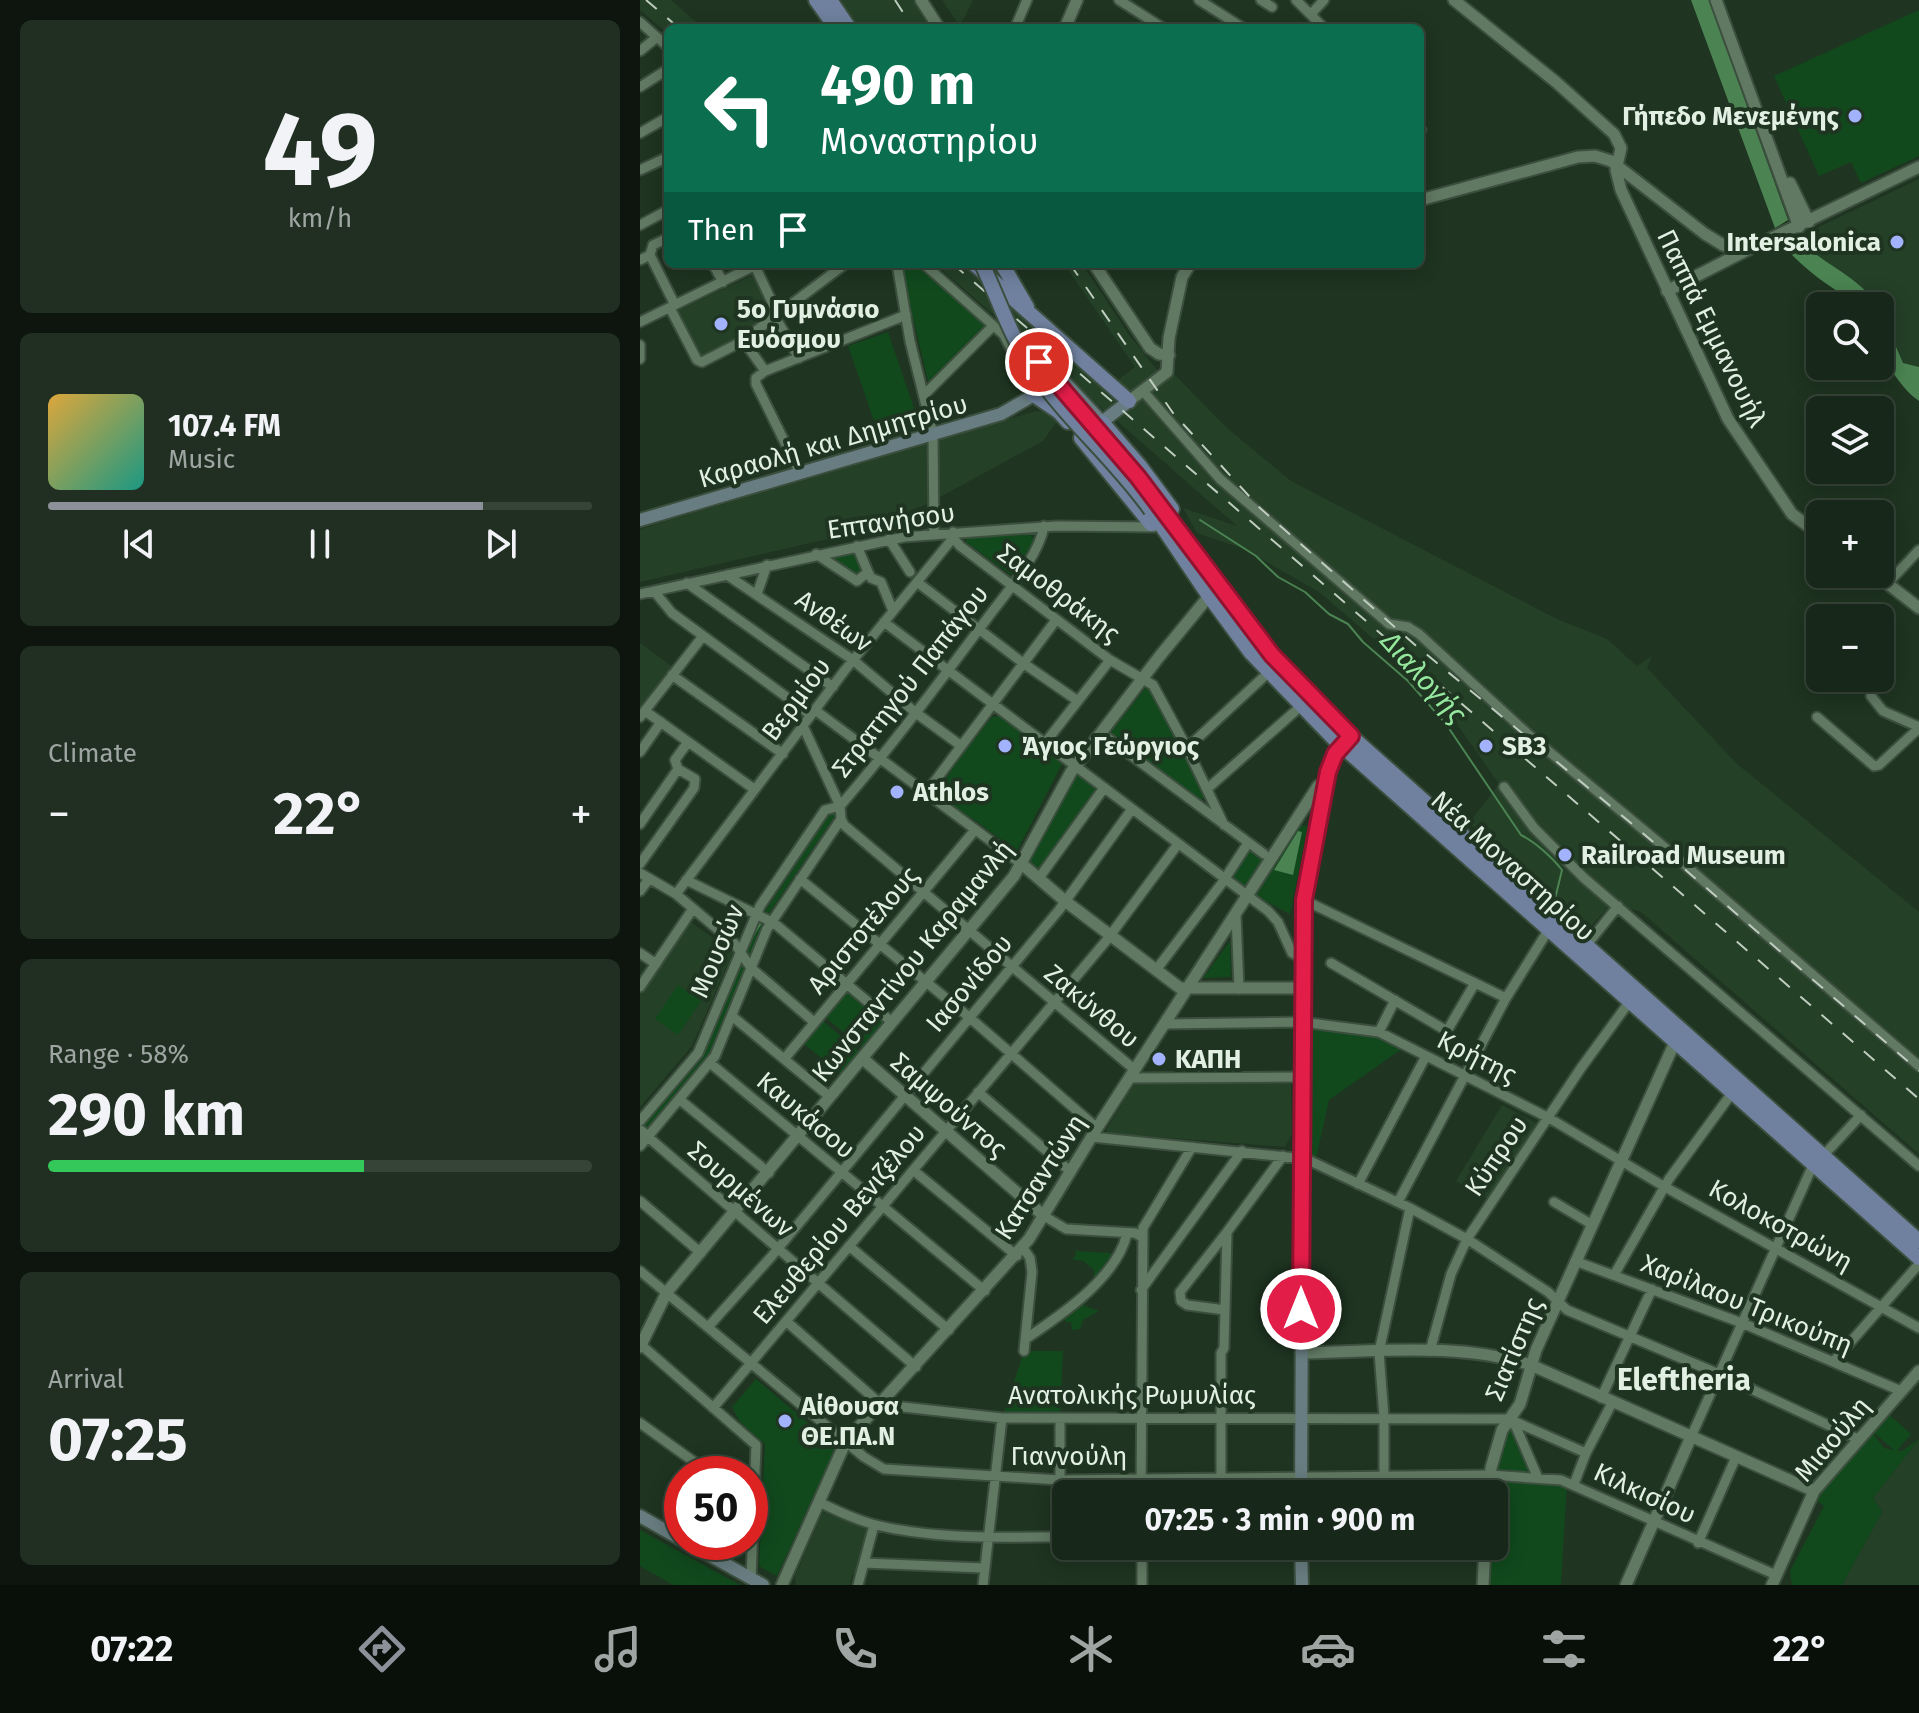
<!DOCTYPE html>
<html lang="en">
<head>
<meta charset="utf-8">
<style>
  body { margin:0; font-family:"Fira Sans",sans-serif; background:#202f22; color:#f1f3f6; height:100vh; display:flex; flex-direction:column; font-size:30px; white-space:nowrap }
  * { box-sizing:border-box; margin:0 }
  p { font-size:26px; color:#9ea5a2 }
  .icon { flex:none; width:44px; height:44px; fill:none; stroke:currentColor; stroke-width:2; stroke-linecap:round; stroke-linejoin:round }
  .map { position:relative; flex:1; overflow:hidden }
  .side { display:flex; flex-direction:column; gap:20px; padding:20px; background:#0d150e; width:640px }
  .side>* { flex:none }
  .hud { position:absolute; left:24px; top:24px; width:760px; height:244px; border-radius:12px; box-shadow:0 4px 20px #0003,0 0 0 2px #364438; background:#0b6e4f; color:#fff; overflow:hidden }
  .buttons { position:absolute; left:1166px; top:292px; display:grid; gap:16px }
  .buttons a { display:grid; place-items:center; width:88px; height:88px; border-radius:12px; background:#172719; box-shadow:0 4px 20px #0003,0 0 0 2px #364438; font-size:40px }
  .speed { position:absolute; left:24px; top:1456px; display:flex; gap:16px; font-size:40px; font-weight:700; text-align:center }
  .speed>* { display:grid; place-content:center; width:104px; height:104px; border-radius:50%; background:#172719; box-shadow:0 4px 20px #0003,0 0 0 2px #364438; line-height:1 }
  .speed .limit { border:12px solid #d22; background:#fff; color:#111 }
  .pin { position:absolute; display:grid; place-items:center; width:68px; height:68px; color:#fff; margin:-34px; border:4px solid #fff; border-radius:50%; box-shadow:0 2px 8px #0007 }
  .me { position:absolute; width:88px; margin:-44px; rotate:0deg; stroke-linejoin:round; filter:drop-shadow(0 0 6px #0008) }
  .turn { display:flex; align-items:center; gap:28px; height:168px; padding:0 24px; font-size:36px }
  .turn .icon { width:104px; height:104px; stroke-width:2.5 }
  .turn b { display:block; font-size:56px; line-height:68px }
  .then { display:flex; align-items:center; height:76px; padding:0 24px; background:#0003; gap:16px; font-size:30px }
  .big { font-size:60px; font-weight:700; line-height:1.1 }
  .side .tile { flex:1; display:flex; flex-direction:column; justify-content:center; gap:12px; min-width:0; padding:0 28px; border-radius:12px; background:#202f22 }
  .side .dial { align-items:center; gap:0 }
  .dial b { font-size:104px; line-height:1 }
  .song { display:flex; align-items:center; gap:24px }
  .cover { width:96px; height:96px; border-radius:12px; background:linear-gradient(135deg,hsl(40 70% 55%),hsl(170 70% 35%)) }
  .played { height:8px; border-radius:4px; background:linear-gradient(90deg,#8c9099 80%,#364438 80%) }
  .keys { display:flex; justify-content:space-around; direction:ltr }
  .heat { display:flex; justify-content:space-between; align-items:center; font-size:44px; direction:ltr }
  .charge { height:12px; border-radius:6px; background:linear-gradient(90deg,#34c759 58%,#364438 0) }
  .trip { position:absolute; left:412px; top:1480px; width:456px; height:80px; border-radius:12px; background:#172719; box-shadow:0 4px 20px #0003,0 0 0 2px #364438; font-weight:700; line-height:80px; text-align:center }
  .tabs { display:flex; height:128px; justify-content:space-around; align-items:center; background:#09100a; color:#9ea5a2 }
  .tabs .icon { width:56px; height:56px }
  .tabs .on { color:#8c9099 }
  .tabs b { font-size:36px; color:#f1f3f6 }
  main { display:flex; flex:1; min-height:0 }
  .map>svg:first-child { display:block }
  .built { fill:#244027 }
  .green { fill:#11491d }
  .water { fill:#4b8452 }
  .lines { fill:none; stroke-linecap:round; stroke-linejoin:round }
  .stream { stroke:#4b8452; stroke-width:2 }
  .minor-casing { stroke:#3c4f3e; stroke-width:13 }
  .tertiary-casing { stroke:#3c4f3e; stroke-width:15 }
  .secondary-casing { stroke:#3c4f3e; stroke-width:16 }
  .primary-casing { stroke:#3c4f3e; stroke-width:18 }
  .minor { stroke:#617963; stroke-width:9 }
  .tertiary { stroke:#617963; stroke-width:11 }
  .secondary { stroke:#687d81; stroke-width:12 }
  .primary { stroke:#6f819e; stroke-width:14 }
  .rail { stroke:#becdbf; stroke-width:2; stroke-dasharray:14 14; stroke-linecap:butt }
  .primary-bridge-casing { stroke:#3c4f3e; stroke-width:18; stroke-linecap:butt }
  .primary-bridge { stroke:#6f819e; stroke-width:14 }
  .route-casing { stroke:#92132f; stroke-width:20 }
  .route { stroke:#e11d48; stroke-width:14 }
  .poi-dot { fill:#a2b2fd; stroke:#1f3421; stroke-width:3 }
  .labels { text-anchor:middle; stroke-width:8; stroke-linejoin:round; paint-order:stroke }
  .poi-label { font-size:26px; font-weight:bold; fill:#e2f0e3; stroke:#1f3421; text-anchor:start }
  .street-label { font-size:26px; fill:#e2f0e3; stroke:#1f3421 }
  .water-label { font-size:28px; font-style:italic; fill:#95e79e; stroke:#1f3421 }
  .quarter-label { font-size:30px; font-weight:bold; fill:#e2f0e3; stroke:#1f3421 }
</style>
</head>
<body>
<main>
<section class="side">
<div class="tile dial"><b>49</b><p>km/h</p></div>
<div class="tile">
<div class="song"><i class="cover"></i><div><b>107.4 FM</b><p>Music</p></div></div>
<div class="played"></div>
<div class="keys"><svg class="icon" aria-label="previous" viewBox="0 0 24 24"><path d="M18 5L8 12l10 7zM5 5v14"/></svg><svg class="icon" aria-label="pause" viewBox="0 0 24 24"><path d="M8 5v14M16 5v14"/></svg><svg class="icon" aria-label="next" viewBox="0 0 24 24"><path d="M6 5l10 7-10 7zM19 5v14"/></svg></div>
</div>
<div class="tile"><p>Climate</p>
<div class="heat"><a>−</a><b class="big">22°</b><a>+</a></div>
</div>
<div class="tile"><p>Range · 58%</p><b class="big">290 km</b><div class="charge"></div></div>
<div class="tile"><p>Arrival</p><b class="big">07:25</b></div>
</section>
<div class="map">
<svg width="1279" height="1585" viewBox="0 0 1279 1585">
  <rect width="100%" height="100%" fill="#1f3421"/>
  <!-- built -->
  <path class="built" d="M0 0H31L63 28H28V34L0 10Z
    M198 0H273L291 28H218Z
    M302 0H333L320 26Z
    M1279 179V386L1262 361 1240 305 1172 259 1156 238Z
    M295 264H337L475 382 495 367 424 264H442L489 335 518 371 467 413Z
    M115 274 133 312 102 337 62 358 37 311Z
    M534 374 586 427 651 481 917 619 967 639 997 666 1012 656 1007 668 1096 763 1279 912V1154L1000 911 969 906 948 930 829 823 859 784 793 690 679 592 604 549 557 533 543 508 597 526 476 420Z
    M396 411 408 412 418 420 403 441 287 504 214 533 0 582V529Z
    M0 643 33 667 0 710Z
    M49 921 93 952 52 1046 0 1107V995Z
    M494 1084H651L652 1134 645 1147 468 1133 466 1130Z
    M862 1105 898 1124 847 1199 816 1181Z
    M1279 1439V1585H1202L1242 1512 1233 1498Z
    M183 1512 226 1529 227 1533 218 1572 212 1575 210 1585H156L155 1576Z"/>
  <!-- green -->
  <path class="green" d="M1279 10V156L1221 183 1211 162 1179 176 1134 76Z
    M260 264H278L348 326 289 385Z
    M248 332 279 423 239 435 208 346Z
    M389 534 395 539 393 543 371 575 326 542V538Z
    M216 551 223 570 215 577 188 558Z
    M507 686 515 694 564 794 563 799 553 796 469 734Z
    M359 716 422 764 377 851 333 819 299 799 297 791 325 751 352 717Z
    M438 773 460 789 398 873 388 864Z
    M194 812 195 816 129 913 68 1061 0 1138V1128L61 1060 116 925 190 813Z
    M660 825 668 826 650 914 616 896Z
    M607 852H613L624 859 605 888 590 877Z
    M590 941 591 977 563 978Z
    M38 985 61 1001 38 1035 15 1019Z
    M210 989 248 1021 224 1049 186 1018Z
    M183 1021 221 1053 202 1075 164 1044Z
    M668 1022 739 1032 766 1046 689 1100 675 1163 666 1159Z
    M435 1251 471 1253V1261L454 1282V1270L443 1261 431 1259 436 1256Z
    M438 1303 459 1311 443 1320 440 1329 432 1330 431 1322H426L423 1317Z
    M384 1351H423L420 1419 362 1418Z
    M116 1379 196 1447 137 1576 119 1566 125 1444 100 1422 92 1407Z
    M1248 1414 1271 1434 1257 1451H1262L1279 1439 1233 1498 1242 1512 1202 1585H1152L1150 1571 1184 1506 1173 1497 1231 1431 1244 1448 1254 1450 1233 1432Z
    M870 1427 888 1464 889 1468 885 1473 854 1471Z
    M853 1480 927 1484 921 1585H847L849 1546H854Z
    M611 1485H654L653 1494H611Z
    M0 1530 100 1585H33L0 1566Z"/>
  <!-- water -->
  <path class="water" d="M1051 0H1069L1148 220 1135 228Z
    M1154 235C1179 263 1218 275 1238 306 1208 306 1160 266 1140 242Z
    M1240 309 1263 363 1279 367V401C1262 389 1244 363 1240 342 1238 332 1240 320 1240 309Z
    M658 831 662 832 653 875 634 870Z"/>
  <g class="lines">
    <!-- stream -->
    <path class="stream" d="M560 520 616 556 638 577 665 592 689 614 708 624 723 642 768 681 806 724 881 835C895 842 912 857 922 870L914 903
      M111 939 122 921"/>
    <defs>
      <path id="minor" d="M479 0 523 28
        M559 0 603 28
        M621 0 632 7
        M656 0 684 28
        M671 14 684 0
        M0 22 28 47
        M375 28 387 0
        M0 51 17 37
        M0 87 28 69
        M780 129 781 130
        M0 133 28 117
        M0 170 28 157
        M0 225 28 210
        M10 255 35 305
        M0 260 10 255 13 245 28 238
        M73 264 83 282
        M257 264 270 341 293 434 294 534
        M284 264 364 335 394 395
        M115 266 137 313
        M30 308 57 360 62 362 101 342 205 264
        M134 315 159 358
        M0 322 118 264
        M103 340 125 371
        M0 345V359
        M503 391 580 479 749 624 768 627 779 634 889 735 1017 841 1279 1066
        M284 395 353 326
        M160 473 116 384V378L125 371 266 315
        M313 538 320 546 470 660 513 685 547 748 584 825
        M249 539 270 572
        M176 554 217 581 228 572 217 546
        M228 572 231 578 241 582 253 611
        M87 575 213 660 276 713 320 745
        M277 582 383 663 438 701
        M47 583 193 687
        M1248 583 1279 550
        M14 591 32 613 171 715
        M0 594 264 537 417 526 514 527
        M117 594 127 565
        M244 622 628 911 638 922 652 953 663 958
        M32 675 143 754
        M1231 696 1243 711 1279 727
        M175 710 383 865
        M5 711 114 789
        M0 717 63 636
        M1177 717 1234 766 1239 765 1279 728
        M461 733 624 854
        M405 743 470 660
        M547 748 629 672
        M0 752 21 722
        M864 787 894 828 944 878 1279 1166
        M567 789 661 706
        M286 793 416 620
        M200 806C252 746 298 684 346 620 364 595 399 557 404 526
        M201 819 204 825 495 1070
        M0 824 38 769 35 760 48 742
        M0 864 54 788 55 779 38 769
        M0 873 36 894 95 944 111 968 174 1022
        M399 878 464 788
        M160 879 329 1017 457 1128
        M46 880 134 923 252 1022
        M0 891 9 879
        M36 894 205 670 313 538V532
        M664 900 866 998
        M596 914 599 989
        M946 946 978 906
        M0 953 16 964
        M691 963 807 1031 835 983
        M516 970 582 883 608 843
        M0 987 52 910
        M92 1016 190 1097
        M525 1024 662 1022 739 1032 909 1118 1025 1187 1279 1328
        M739 1032 755 1000
        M145 1058 335 830
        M70 1063 345 1291
        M489 1078 661 1077
        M338 1092 431 1172
        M39 1099 129 1173
        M0 1121 58 1053 120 906 185 810 200 806
        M8 1137 276 1367
        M452 1137 666 1159 770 1208 827 1239 908 1292 927 1310 1079 1374 1218 1439
        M0 1146 75 1056 127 929 201 819 200 806 163 726
        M1183 1156 1221 1115
        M273 1170 377 1256
        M718 1184 786 1056
        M0 1201 61 1253
        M758 1202 866 998 909 929
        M914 1202 951 1224
        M404 1216 426 1229 495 1233 502 1237
        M209 1246 309 1330
        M383 1248 390 1258 392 1272 384 1351
        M935 1261 1102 1323 1261 1391
        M0 1271 224 1457 244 1469 419 1480 850 1475 921 1480 1136 1575
        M974 1275 1029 1179 1092 1093
        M501 1290 602 1151
        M585 1310 547 1305 541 1301 540 1292 587 1232
        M146 1321 237 1401 254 1406 362 1418 869 1419 946 1453
        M68 1327 131 1257 419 910 492 809
        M387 1338C421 1315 478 1277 487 1233
        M0 1344 116 1445 111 1579
        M790 1351 811 1274 827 1239 941 1068 990 1001
        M1194 1361 1279 1264
        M961 1398 1012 1289
        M73 1408 466 941 538 844
        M420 1419V1537
        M869 1419 876 1427 898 1478
        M0 1423 71 1474
        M1051 1437 1173 1165
        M581 1477V1353L584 1348 587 1232 643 1156
        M744 1477V1417L739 1352 770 1208
        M934 1484 946 1453 972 1403
        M501 1494 503 1228 552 1147
        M179 1502C197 1511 216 1520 236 1525 297 1540 364 1537 426 1537
        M1058 1543 1096 1457
        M502 1546V1585
        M224 1563 343 1568
        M218 1585 234 1525
        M343 1585 362 1418"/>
      <path id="tertiary" d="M281 0 299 28
        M814 0 916 82 974 134 981 148 976 170 981 190 1088 419 1152 514 1180 535
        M1076 0 1159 227
        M425 28 437 0
        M1150 183 1169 222
        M780 200 938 157 955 156 971 161 1065 234 1083 245 1103 252
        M454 264 510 348 519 354 529 355
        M1027 291 1103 252 1279 167
        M489 401 527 372 529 338 542 277 550 264
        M1235 574 1279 608
        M383 865 425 901 540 988H662
        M222 1058 404 1216
        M0 1131 8 1137
        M0 1347 27 1292 374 876 431 772 519 657 569 596
        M661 1353C737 1352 818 1342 891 1365L1174 1491
        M849 1494 851 1468 862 1430 880 1404 896 1350 1035 1042 1040 1037
        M142 1585 206 1441 389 1239 457 1128 678 786 686 784
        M843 1585 845 1546
        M986 1585 1051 1437
        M1132 1585 1174 1491 1279 1371"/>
      <path id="secondary" d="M411 382 417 378 422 379 462 422 489 401
        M0 520 361 414 394 395 401 394
        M661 1494 664 900 688 772 695 754 706 741
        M0 1516 42 1540
        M46 1542 123 1585
        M661 1546 662 1585"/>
      <path id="primary" d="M176 0 196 28
        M190 0 209 28
        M334 264 489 401
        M362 264 387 307
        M394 395 419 412 428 422
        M462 422 500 466 532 509
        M441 438 511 524
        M519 504 632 655 703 729 1279 1241
        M511 510 569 596 611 653 694 739 1279 1258"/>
    </defs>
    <!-- minor casing -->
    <use href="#minor" class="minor-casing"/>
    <!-- tertiary casing -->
    <use href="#tertiary" class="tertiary-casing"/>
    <!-- secondary casing -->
    <use href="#secondary" class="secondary-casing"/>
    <!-- primary casing -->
    <use href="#primary" class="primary-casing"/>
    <!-- minor -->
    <use href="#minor" class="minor"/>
    <!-- tertiary -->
    <use href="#tertiary" class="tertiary"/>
    <!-- secondary -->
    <use href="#secondary" class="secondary"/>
    <!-- primary -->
    <use href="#primary" class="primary"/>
    <!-- rail -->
    <path class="rail" d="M6 0 39 28
      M255 0 273 28
      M313 264 1279 1099
      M430 264 533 413 620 508 774 644 991 823 1279 1071"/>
    <defs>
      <path id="primary-bridge" d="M342 264C359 300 370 336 393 369 427 420 476 460 511 510
        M408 374 479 454"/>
    </defs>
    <!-- primary-bridge casing -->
    <use href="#primary-bridge" class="primary-bridge-casing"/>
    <!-- primary-bridge -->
    <use href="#primary-bridge" class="primary-bridge"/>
  </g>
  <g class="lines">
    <defs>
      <path id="route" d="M399 362 498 477 632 655 711 736 695 754 688 772 664 900 661 1309"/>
    </defs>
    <!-- route casing -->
    <use href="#route" class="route-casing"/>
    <!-- route -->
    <use href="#route" class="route"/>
  </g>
  <!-- markers -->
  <g class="poi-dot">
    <circle cx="1215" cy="116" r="8"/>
    <circle cx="1257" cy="242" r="8"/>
    <circle cx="81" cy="324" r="8"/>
    <circle cx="365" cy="746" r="8"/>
    <circle cx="846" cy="746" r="8"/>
    <circle cx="257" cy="792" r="8"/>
    <circle cx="925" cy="855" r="8"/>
    <circle cx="519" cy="1059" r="8"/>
    <circle cx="145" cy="1421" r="8"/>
  </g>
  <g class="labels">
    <!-- poi labels -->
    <g class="poi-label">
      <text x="1199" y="125" text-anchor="end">Γήπεδο Μενεμένης</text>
      <text x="1241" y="251" text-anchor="end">Intersalonica</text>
      <text x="97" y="318">5ο Γυμνάσιο<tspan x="97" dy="30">Ευόσμου</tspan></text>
      <text x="381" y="755">Άγιος Γεώργιος</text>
      <text x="862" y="755">SB3</text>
      <text x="273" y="801">Athlos</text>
      <text x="941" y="864">Railroad Museum</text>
      <text x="535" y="1068">ΚΑΠΗ</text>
      <text x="161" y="1415">Αίθουσα<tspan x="161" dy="30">ΘΕ.ΠΑ.Ν</tspan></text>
    </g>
    <!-- street labels -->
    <g class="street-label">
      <text transform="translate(1072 328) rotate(64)" y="9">Παππά Εμμανουήλ</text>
      <text transform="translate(193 441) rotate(-16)" y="9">Καραολή και Δημητρίου</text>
      <text transform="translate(251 521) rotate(-8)" y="9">Επτανήσου</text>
      <text transform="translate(419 593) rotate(37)" y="9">Σαμοθράκης</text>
      <text transform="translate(194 621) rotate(35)" y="9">Ανθέων</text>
      <text transform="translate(270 681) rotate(-52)" y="9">Στρατηγού Παπάγου</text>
      <text transform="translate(156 699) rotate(-53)" y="9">Βερμίου</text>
      <text transform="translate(873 866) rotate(42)" y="9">Νέα Μοναστηρίου</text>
      <text transform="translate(223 930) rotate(-50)" y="9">Αριστοτέλους</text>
      <text transform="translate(77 951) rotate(-67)" y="9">Μουσών</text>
      <text transform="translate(272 961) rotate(-51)" y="9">Κωνσταντίνου Καραμανλή</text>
      <text transform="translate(329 983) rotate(-50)" y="9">Ιασoνίδου</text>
      <text transform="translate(452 1006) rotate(40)" y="9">Ζακύνθου</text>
      <text transform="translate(837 1057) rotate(27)" y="9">Κρήτης</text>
      <text transform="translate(309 1105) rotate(41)" y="9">Σαμψούντος</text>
      <text transform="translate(166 1115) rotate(40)" y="9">Καυκάσου</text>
      <text transform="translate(856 1156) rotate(-56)" y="9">Κύπρου</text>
      <text transform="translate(400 1177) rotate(-57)" y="9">Κατσαντώνη</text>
      <text transform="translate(101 1189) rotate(41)" y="9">Σουρμένων</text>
      <text transform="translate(199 1224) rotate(-50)" y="9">Ελευθερίου Βενιζέλου</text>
      <text transform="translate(1141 1225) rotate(29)" y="9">Κολοκοτρώνη</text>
      <text transform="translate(1107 1304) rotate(22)" y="9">Χαρίλαου Τρικούπη</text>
      <text transform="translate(874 1349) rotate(-67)" y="9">Σιατίστης</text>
      <text x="492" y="1404">Ανατολικής Ρωμυλίας</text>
      <text transform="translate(1192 1439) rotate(-50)" y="9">Μιαούλη</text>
      <text x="429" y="1465">Γιαννούλη</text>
      <text transform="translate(1005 1493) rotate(25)" y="9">Κιλκισίου</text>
    </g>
    <!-- water labels -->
    <g class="water-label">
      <text transform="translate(784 677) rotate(48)" y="10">Διαλογής</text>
    </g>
    <!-- quarter labels -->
    <g class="quarter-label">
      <text x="1044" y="1390">Eleftheria</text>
    </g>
  </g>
</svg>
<div class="buttons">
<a><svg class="icon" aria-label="search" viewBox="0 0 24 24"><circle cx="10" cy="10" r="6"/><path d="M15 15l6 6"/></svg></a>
<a><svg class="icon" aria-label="layers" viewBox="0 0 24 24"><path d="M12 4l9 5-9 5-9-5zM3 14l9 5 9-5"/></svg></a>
<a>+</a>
<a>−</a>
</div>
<div class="speed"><div class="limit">50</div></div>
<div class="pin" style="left:399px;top:362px;background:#d93025"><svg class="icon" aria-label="arrive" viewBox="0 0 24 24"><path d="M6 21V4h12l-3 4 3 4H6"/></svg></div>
<svg class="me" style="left:661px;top:1309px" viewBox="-20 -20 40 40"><circle r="17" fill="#e11d48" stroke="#fff" stroke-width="3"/><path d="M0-11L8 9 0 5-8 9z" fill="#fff"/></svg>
<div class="trip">07:25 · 3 min · 900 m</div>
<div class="hud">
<div class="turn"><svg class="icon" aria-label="left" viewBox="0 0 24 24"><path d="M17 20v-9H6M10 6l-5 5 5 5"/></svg><div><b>490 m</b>Μοναστηρίου</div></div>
<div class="then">Then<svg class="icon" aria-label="arrive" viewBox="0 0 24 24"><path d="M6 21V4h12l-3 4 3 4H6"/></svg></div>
</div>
</div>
</main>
<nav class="tabs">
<b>07:22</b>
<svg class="icon on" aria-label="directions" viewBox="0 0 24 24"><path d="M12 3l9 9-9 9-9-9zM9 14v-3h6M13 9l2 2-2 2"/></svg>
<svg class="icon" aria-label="music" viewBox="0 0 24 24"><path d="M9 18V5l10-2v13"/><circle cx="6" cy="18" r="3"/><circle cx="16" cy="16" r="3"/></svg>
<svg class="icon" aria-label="phone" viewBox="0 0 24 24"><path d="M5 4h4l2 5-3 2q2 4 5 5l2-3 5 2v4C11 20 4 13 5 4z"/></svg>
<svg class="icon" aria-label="climate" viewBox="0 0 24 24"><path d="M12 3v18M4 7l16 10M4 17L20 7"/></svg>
<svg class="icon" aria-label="car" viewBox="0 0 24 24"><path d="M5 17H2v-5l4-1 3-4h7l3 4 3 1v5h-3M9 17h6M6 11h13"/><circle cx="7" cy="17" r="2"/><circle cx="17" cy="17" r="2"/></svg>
<svg class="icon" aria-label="filters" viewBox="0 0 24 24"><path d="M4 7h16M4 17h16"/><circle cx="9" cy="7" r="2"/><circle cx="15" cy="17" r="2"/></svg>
<b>22°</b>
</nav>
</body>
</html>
